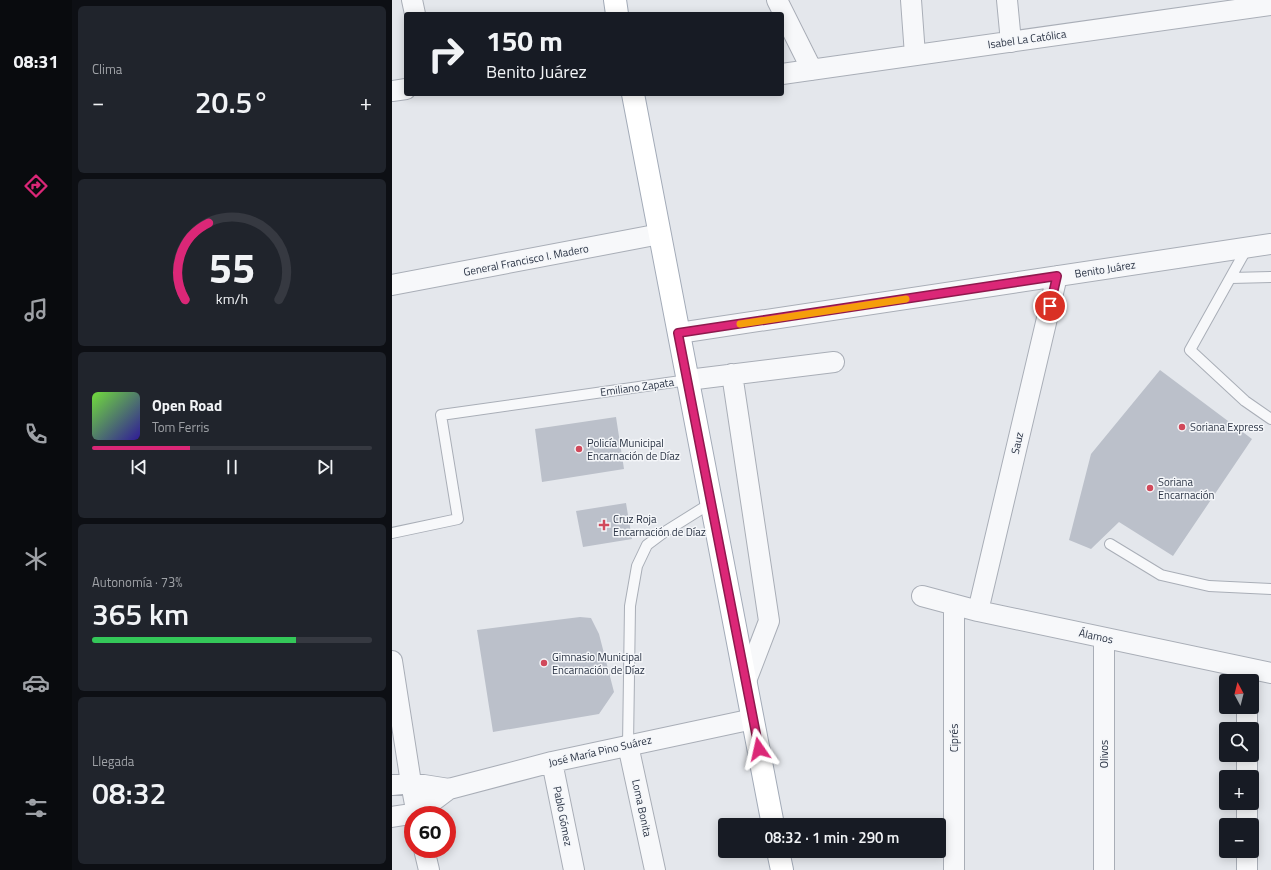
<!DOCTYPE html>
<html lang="es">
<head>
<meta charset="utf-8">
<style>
  body { margin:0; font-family:"Titillium Web",sans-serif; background:#20242c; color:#f1f3f6; height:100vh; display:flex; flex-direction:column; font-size:15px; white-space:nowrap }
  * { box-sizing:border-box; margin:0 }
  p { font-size:13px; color:#9ea1a6 }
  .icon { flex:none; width:22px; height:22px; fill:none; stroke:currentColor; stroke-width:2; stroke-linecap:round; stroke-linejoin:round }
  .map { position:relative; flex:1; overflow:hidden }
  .sheet { display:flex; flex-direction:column; gap:6px; padding:6px; background:#0d0f14; width:320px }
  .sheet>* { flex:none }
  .guide { position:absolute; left:12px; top:12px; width:380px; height:84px; border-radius:4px; box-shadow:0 2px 10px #0003; background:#171b24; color:#f1f3f6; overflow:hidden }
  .needle { width:26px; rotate:353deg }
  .tools { position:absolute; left:827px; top:674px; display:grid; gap:8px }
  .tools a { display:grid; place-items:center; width:40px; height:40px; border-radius:4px; background:#171b24; box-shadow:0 2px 10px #0003; font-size:20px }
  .speed { position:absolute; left:12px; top:806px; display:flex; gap:8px; font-size:20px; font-weight:700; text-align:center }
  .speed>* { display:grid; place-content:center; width:52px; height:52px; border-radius:50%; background:#171b24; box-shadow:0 2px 10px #0003; line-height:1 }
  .speed .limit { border:6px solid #d22; background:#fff; color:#111 }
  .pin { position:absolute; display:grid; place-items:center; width:34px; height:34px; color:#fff; margin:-17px; border:2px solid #fff; border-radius:50%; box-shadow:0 1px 4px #0007 }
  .me { position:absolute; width:44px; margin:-22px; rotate:349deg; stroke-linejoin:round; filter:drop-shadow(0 0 3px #0008) }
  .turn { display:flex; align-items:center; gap:14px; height:84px; padding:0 16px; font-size:18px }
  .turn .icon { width:52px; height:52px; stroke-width:2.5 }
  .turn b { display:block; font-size:28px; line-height:34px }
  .big { font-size:30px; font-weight:600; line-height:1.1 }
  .sheet .card { flex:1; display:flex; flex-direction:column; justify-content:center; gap:6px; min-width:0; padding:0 14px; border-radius:6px; background:#20242c }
  .sheet .dial { align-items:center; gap:0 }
  .dial svg { height:104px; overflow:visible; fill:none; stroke:#363941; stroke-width:7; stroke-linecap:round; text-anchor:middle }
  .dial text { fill:#f1f3f6; stroke:none }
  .song { display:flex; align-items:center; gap:12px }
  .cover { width:48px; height:48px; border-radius:6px; background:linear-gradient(135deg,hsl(100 70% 55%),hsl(250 70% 35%)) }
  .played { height:4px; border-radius:2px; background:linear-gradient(90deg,#db2777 35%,#363941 35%) }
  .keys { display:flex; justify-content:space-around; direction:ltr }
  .heat { display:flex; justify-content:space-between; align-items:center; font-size:22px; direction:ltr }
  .charge { height:6px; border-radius:3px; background:linear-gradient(90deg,#34c759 73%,#363941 0) }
  .trip { position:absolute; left:326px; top:818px; width:228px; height:40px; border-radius:4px; background:#171b24; box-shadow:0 2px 10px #0003; font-weight:600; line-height:40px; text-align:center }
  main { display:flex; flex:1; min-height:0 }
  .tabs { display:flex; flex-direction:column; width:72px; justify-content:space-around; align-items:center; background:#090b0e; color:#9ea1a6 }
  .tabs .icon { width:28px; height:28px }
  .tabs .on { color:#db2777 }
  .tabs b { font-size:18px; color:#f1f3f6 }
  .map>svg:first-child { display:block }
  .building { fill:#bbc0ca }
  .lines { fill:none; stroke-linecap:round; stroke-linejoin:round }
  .lane-casing { stroke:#a9aeb7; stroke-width:12 }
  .street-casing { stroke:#a9aeb7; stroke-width:22 }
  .primary-casing { stroke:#a3abb8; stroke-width:24 }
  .lane { stroke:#f7f8fa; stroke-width:10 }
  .street { stroke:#f7f8fa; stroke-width:20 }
  .primary { stroke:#fff; stroke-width:22 }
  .route-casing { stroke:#8e194d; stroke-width:10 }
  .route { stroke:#db2777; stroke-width:7 }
  .slow { stroke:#f59e0b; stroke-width:7 }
  .poi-dot { fill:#d1495b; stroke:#f4f6f9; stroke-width:1.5 }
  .labels { text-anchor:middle; stroke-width:3; stroke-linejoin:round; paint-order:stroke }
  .street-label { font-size:11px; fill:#2b3445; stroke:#f4f6f9 }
  .poi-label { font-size:11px; fill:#2b3445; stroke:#f4f6f9; text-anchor:start }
</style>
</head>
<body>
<main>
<nav class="tabs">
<b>08:31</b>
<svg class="icon on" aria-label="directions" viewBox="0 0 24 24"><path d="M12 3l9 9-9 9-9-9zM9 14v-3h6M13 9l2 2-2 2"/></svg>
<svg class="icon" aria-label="music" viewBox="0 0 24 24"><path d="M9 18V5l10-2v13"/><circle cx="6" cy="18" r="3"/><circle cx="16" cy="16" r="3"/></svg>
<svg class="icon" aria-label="phone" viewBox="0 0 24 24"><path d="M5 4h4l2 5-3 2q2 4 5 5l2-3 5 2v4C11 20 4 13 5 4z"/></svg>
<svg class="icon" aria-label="climate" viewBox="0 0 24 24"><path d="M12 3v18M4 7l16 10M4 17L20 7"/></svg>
<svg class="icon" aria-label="car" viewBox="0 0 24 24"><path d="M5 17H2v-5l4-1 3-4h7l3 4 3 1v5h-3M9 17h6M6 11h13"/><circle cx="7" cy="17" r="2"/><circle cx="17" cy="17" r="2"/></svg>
<svg class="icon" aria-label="filters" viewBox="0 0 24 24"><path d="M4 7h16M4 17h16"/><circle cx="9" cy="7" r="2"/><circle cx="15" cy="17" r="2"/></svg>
</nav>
<section class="sheet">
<div class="card"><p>Clima</p>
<div class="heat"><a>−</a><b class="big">20.5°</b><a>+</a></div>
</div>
<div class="card dial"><svg viewBox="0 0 100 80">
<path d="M14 69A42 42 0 1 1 86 69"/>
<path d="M14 69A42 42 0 0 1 32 10" stroke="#db2777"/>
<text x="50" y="56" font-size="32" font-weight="700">55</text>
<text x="50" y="72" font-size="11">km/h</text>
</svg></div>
<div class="card">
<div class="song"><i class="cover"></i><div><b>Open Road</b><p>Tom Ferris</p></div></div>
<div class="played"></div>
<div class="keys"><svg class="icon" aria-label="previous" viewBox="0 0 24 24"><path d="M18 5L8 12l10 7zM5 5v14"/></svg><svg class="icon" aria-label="pause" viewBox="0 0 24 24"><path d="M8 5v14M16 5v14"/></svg><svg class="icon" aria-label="next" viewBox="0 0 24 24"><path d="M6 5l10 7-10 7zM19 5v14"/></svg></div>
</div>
<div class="card"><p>Autonomía · 73%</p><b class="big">365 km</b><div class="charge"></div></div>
<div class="card"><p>Llegada</p><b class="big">08:32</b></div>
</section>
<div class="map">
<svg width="879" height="870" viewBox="0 0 879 870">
  <rect width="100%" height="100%" fill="#e4e7ec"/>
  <!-- building -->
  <path class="building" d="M768 370 860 439 781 556 727 522 699 549 677 540 699 454Z
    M224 417 232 469 150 482 143 429Z
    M234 503 240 539 191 547 184 511Z
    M188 617 199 618 207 634 222 692 207 714 101 732 85 630Z"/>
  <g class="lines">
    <defs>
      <path id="lane" d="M855 248 798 350 853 401 879 419
        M839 278 879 277
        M0 533 66 519 49 415 296 380
        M718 544 769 575 817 586 879 589
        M236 745 238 606 245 566 255 545 271 533 319 503"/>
      <path id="street" d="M20 0 23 14
        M385 0 420 70
        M519 0 523 55
        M615 0 619 42
        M390 74 879 5
        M0 91 14 89
        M0 285 268 234
        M287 333 879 244
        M340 374 377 621 354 681
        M296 380 442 362
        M530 596 586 611 879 673
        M586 611 665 276
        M0 661 19 783 25 815
        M855 729V707
        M236 745 263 870
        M160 762 182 870
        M855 777V755
        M0 785 19 783 57 789
        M0 817 25 813 57 789 160 762 361 719
        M855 825V803
        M32 849 37 870
        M562 870V605
        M712 870V638
        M855 870V851"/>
      <path id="primary" d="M223 0 225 14
        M241 94 381 825
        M386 851 390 870"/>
    </defs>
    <!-- lane casing -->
    <use href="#lane" class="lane-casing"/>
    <!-- street casing -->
    <use href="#street" class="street-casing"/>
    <!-- primary casing -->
    <use href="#primary" class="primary-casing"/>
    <!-- lane -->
    <use href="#lane" class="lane"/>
    <!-- street -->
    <use href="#street" class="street"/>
    <!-- primary -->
    <use href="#primary" class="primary"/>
  </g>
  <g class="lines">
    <defs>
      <path id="route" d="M367 749 286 333 665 276 658 306"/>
    </defs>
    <!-- route casing -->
    <use href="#route" class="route-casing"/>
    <!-- route -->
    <use href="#route" class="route"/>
    <!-- slow -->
    <path class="slow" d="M348 324 514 299"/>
  </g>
  <!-- markers -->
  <g class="poi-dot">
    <circle cx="790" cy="427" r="4"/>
    <circle cx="187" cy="449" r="4"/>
    <circle cx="758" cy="488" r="4"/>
    <path d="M210 519h4v4h4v4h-4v4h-4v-4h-4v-4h4z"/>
    <circle cx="152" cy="663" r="4"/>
  </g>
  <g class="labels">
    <!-- street labels -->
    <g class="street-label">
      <text transform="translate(635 39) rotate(-8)" y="4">Isabel La Católica</text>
      <text transform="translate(134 260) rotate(-11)" y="4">General Francisco I. Madero</text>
      <text transform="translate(713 269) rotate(-9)" y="4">Benito Juárez</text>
      <text transform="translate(245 387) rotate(-8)" y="4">Emiliano Zapata</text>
      <text transform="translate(625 443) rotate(-77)" y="4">Sauz</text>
      <text transform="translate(704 636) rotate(12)" y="4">Álamos</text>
      <text transform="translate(562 738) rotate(-90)" y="4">Ciprés</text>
      <text transform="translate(208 751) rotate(-13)" y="4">José María Pino Suárez</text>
      <text transform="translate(712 754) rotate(-90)" y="4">Olivos</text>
      <text transform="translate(250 808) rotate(78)" y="4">Loma Bonita</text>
      <text transform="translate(171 816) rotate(79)" y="4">Pablo Gómez</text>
    </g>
    <!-- poi labels -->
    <g class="poi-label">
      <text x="798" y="431">Soriana Express</text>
      <text x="195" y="447">Policía Municipal<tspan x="195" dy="13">Encarnación de Díaz</tspan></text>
      <text x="766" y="486">Soriana<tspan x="766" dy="13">Encarnación</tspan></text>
      <text x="221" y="523">Cruz Roja<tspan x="221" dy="13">Encarnación de Díaz</tspan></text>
      <text x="160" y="661">Gimnasio Municipal<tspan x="160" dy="13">Encarnación de Díaz</tspan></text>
    </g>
  </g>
</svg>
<div class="tools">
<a><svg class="needle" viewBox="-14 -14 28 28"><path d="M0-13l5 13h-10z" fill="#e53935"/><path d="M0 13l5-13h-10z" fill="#9ea1a6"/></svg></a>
<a><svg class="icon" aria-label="search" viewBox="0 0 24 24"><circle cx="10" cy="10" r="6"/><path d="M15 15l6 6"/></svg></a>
<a>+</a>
<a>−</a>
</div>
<div class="speed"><div class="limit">60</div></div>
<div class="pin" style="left:658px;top:306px;background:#d93025"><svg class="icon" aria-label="arrive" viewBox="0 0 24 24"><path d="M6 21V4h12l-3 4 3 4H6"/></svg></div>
<svg class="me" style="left:367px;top:749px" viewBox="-20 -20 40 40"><path d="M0-17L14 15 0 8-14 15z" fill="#db2777" stroke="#fff" stroke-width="4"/></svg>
<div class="trip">08:32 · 1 min · 290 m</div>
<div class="guide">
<div class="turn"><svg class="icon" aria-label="right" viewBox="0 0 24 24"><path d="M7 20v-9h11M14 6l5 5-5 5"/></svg><div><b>150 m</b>Benito Juárez</div></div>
</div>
</div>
</main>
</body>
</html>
